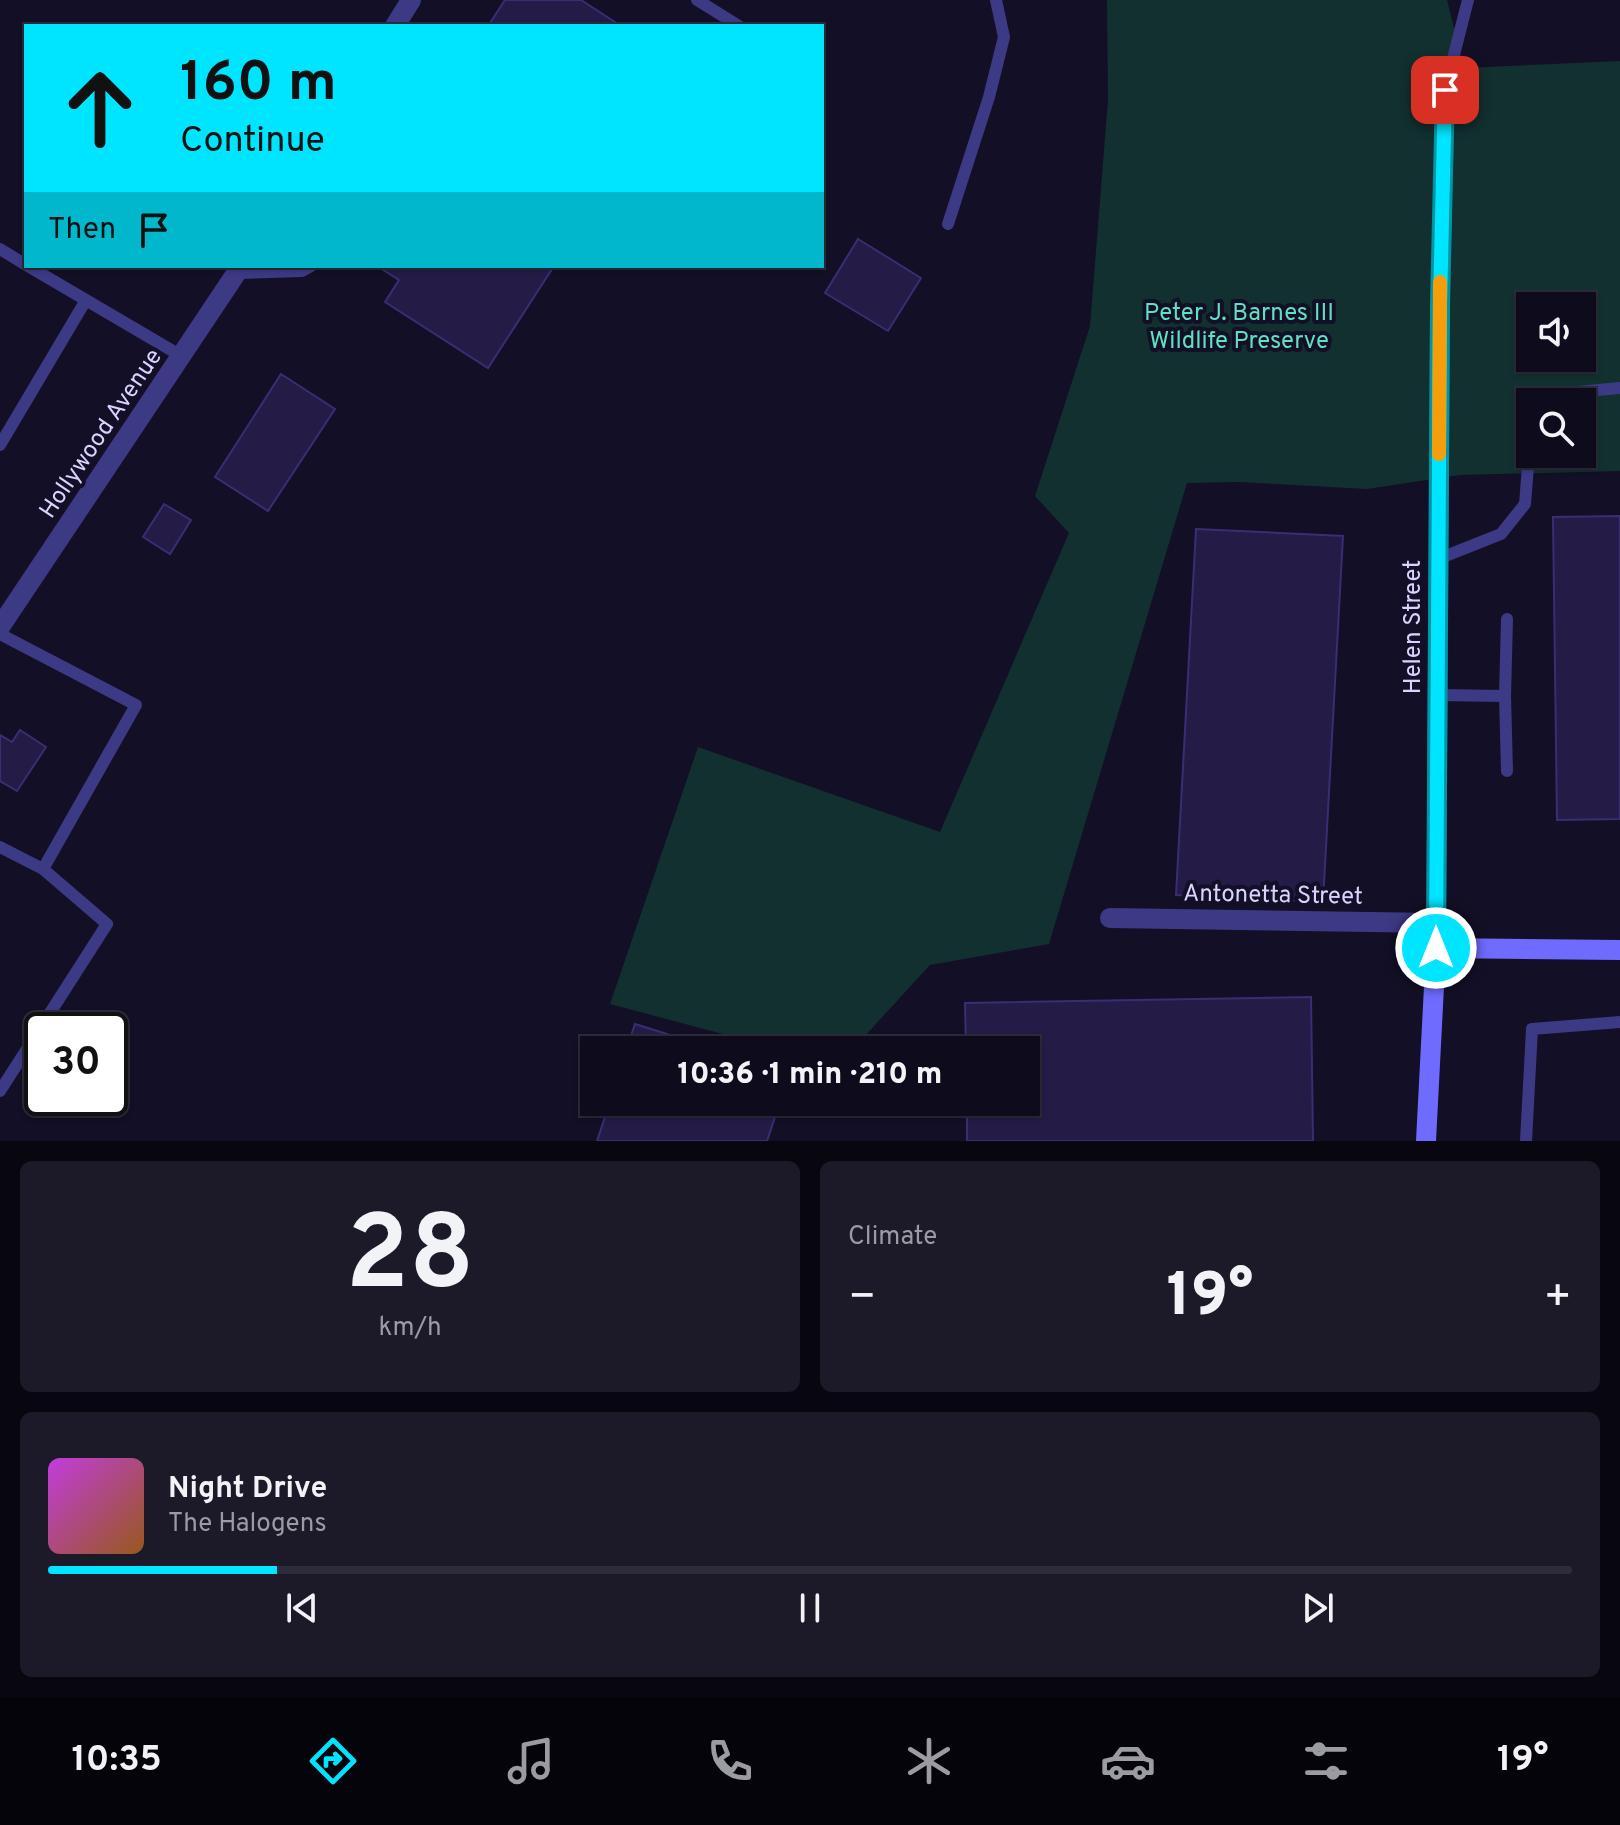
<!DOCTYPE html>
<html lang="en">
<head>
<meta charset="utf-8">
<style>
  body { margin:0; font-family:Overpass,sans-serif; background:#1c1929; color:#f1f3f6; height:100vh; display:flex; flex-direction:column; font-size:30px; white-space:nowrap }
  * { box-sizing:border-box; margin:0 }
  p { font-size:26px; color:#9b9ba3 }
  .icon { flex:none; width:44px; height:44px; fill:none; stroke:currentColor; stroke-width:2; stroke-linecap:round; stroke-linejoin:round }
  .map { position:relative; height:1141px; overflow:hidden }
  .details { display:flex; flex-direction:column; gap:20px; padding:20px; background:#08060f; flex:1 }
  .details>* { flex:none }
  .hud { position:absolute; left:24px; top:24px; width:800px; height:244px; border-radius:0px; box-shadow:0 2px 6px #0004,0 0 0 2px #2e2b3b; background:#00e5ff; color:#111; overflow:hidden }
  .buttons { position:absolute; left:1516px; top:292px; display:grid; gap:16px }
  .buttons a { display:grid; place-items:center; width:80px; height:80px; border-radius:0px; background:#0e0b1c; box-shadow:0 2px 6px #0004,0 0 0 2px #2e2b3b; font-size:40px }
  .speed { position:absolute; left:24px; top:1012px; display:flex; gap:16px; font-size:40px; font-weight:700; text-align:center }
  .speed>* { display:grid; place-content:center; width:104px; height:104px; border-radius:50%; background:#0e0b1c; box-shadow:0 2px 6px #0004,0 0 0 2px #2e2b3b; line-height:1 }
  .speed .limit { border:4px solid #111; border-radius:12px; background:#fff; color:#111 }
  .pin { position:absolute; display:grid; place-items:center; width:68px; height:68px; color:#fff; margin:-34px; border-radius:16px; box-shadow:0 4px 12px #0006 }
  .me { position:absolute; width:88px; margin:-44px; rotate:0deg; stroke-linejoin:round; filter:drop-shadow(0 0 6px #0008) }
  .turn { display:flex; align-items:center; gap:28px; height:168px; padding:0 24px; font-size:36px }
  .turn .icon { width:104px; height:104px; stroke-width:2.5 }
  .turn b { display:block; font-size:56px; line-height:68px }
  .then { display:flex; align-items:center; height:76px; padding:0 24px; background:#0003; gap:16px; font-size:30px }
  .big { font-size:60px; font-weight:800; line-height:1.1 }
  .details .widget { flex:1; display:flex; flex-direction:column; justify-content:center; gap:12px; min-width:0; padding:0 28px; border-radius:12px; background:#1c1929 }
  .details .dial { align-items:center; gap:0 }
  .dial b { font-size:104px; line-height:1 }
  .song { display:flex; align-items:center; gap:24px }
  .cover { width:96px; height:96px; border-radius:12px; background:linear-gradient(135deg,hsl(290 70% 55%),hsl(30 70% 35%)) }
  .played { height:8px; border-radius:4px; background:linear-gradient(90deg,#00e5ff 15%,#2e2b3b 15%) }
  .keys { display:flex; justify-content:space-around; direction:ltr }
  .heat { display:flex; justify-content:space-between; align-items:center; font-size:44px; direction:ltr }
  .details .tiles { flex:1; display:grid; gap:20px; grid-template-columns:1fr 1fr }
  .widget:last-child { grid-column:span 2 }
  .trip { position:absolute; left:580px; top:1036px; width:460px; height:80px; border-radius:0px; background:#0e0b1c; box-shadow:0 2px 6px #0004,0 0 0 2px #2e2b3b; font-weight:800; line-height:80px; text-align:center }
  .menu { display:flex; height:128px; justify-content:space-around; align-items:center; background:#06040b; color:#9b9ba3 }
  .menu .icon { width:56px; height:56px }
  .menu .selected { color:#00e5ff }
  .menu b { font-size:36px; color:#f1f3f6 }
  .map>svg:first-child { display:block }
  .green { fill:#12302f; fill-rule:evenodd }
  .building { fill:#241b47; stroke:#3b2d73; stroke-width:2 }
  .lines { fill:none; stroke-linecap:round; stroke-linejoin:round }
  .lane { stroke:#3d3a85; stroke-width:12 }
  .street { stroke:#3d3a85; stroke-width:20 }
  .secondary { stroke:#6f6bff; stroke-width:20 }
  .route-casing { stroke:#0095a6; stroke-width:20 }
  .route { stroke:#00e5ff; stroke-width:14 }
  .slow { stroke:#f59e0b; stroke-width:14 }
  .labels { text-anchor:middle; stroke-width:8; stroke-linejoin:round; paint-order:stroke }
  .park-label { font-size:24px; fill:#5fe0c0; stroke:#130f26 }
  .street-label { font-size:24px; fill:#d9d4ff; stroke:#130f26 }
</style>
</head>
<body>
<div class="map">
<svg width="1620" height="1141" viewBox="0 0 1620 1141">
  <rect width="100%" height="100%" fill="#130f26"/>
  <!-- green -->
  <path class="green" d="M1107 0H1447L1464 68 1620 61V471L1460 475 1367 489 1239 482 1187 483 1049 944 930 965 852 1050H783L610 1004 698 747 940 832 1069 533 1035 496 1090 326 1108 100ZM1530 306H1582V358H1530ZM1530 402H1582V454H1530Z"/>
  <!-- building -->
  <path class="building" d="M505 0H581L621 26H488Z
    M858 239 921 278 888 331 825 293Z
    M377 266H554L488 368 385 302 399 280Z
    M281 374 335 409 268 511 215 477Z
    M164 504 191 520 170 554 143 537Z
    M1620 516V819L1557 820 1553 517Z
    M1196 529 1343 536 1323 902 1176 895Z
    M20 730 46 747 17 791 0 781V735L12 742Z
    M1311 997 1313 1141H967V1102H1026V1050H966L965 1003Z
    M635 1024 702 1045 701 1050H626Z
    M610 1102H780L767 1141H597Z"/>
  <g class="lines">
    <!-- lane -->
    <path class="lane" d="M697 0 739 26
      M948 224 989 97 1004 37 996 0
      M0 249 26 265
      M28 266 183 357
      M237 273 302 271 311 266
      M1440 305 1445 90 1468 0
      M1552 402 1556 394 1620 388
      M0 445 86 300
      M1438 559 1501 534 1525 504 1530 441
      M0 634 136 705 43 869
      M1437 695 1505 696 1507 619
      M1505 696 1507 771
      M0 847 43 869 107 924 0 1091
      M1526 1141 1532 1029 1620 1022"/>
    <!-- street -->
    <path class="street" d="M395 26 411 0
      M0 627 241 266
      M1110 918 1436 923
      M1436 948 1440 305"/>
    <!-- secondary -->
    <path class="secondary" d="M1426 1141 1436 948 1620 950"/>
  </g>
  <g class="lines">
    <defs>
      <path id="route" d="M1436 948 1440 305 1445 90"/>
    </defs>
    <!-- route casing -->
    <use href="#route" class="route-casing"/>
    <!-- route -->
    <use href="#route" class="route"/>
    <!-- slow -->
    <path class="slow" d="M1439 454 1440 282"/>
  </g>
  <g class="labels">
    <!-- park labels -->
    <g class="park-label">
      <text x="1239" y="320">Peter J. Barnes III<tspan x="1239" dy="28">Wildlife Preserve</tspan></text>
    </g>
    <!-- street labels -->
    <g class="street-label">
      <text transform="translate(100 433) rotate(-56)" y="8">Hollywood Avenue</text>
      <text transform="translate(1412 627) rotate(-90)" y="8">Helen Street</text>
      <text transform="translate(1273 894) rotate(1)" y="8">Antonetta Street</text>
    </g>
  </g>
</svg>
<div class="buttons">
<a><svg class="icon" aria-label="sound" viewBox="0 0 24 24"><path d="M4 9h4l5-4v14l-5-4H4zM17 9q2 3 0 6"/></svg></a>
<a><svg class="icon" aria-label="search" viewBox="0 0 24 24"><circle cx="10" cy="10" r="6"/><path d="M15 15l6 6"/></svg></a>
</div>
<div class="speed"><div class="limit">30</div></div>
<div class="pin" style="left:1445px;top:90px;background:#d93025"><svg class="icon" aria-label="arrive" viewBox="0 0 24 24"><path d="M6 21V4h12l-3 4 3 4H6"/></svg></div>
<svg class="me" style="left:1436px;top:948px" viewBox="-20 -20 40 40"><circle r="17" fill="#00e5ff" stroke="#fff" stroke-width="3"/><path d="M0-11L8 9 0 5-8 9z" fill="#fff"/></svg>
<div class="trip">10:36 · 1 min · 210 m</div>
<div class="hud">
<div class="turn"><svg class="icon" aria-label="ahead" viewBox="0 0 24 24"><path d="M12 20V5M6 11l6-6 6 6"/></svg><div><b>160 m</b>Continue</div></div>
<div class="then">Then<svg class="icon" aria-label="arrive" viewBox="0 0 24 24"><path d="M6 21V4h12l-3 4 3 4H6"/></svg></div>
</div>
</div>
<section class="details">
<div class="tiles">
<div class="widget dial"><b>28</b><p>km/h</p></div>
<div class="widget"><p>Climate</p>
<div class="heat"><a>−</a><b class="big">19°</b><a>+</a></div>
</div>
<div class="widget">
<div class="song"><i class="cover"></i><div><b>Night Drive</b><p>The Halogens</p></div></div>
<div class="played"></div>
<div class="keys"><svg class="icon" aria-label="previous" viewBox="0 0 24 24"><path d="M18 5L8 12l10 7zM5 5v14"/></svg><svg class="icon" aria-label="pause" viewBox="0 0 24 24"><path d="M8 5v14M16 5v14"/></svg><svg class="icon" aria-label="next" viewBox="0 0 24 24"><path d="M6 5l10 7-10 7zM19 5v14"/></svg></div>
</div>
</div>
</section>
<nav class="menu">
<b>10:35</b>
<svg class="icon selected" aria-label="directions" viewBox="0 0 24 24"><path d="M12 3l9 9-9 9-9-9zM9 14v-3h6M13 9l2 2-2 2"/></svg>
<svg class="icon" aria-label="music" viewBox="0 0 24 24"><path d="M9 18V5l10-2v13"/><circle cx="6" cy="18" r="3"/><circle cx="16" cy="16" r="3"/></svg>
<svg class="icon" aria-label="phone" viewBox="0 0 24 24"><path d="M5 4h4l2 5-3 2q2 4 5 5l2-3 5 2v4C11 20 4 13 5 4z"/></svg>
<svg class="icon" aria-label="climate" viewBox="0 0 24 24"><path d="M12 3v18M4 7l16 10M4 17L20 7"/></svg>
<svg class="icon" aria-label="car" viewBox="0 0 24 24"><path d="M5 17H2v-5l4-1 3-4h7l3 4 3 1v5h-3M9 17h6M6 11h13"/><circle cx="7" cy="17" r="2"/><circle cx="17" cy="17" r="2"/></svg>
<svg class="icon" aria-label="filters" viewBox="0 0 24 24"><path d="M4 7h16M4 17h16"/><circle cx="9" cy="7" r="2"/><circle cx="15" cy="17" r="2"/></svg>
<b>19°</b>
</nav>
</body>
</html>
